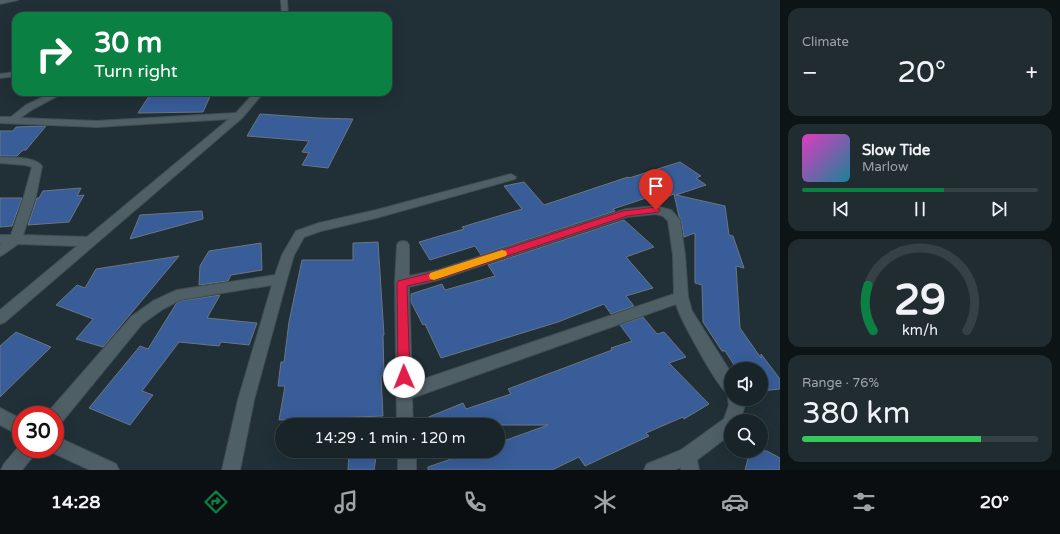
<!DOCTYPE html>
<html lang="en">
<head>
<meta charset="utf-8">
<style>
  body { margin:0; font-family:"Varela Round",sans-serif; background:#212c30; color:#f1f3f6; height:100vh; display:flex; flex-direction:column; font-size:15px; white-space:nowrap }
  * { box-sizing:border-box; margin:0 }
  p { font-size:13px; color:#9fa4a8 }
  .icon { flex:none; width:22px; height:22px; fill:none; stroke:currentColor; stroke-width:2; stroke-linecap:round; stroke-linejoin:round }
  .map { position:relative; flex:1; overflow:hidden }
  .details { display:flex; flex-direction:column; gap:8px; padding:8px; background:#0d1416; width:280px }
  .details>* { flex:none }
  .hud { position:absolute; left:12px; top:12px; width:380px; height:84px; border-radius:12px; box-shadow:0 4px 16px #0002,0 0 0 1px #364145; background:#0b8043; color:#fff; overflow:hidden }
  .tools { position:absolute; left:724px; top:362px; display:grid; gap:8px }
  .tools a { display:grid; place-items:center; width:44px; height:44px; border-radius:50%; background:#182428; box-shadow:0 4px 16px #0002,0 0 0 1px #364145; font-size:20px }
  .speed { position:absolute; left:12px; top:406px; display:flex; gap:8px; font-size:20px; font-weight:700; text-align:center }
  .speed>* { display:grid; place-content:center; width:52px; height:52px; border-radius:50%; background:#182428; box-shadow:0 4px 16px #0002,0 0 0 1px #364145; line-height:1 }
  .speed .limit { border:6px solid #d22; background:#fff; color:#111 }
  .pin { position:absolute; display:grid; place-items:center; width:34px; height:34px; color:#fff; margin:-41px -17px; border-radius:50% 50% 50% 0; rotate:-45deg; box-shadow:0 0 4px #0007 }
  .pin .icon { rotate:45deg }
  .me { position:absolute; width:44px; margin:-22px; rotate:359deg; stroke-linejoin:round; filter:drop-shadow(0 0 3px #0008) }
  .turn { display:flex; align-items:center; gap:14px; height:84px; padding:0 16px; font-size:18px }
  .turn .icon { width:52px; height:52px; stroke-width:2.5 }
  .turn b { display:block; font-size:28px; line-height:34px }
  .big { font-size:30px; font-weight:600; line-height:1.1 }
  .details .tile { flex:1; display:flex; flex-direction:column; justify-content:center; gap:6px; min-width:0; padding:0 14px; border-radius:12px; background:#212c30 }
  .details .dial { align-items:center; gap:0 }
  .dial svg { height:104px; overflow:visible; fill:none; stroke:#364145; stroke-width:7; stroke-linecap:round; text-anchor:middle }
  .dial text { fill:#f1f3f6; stroke:none }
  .song { display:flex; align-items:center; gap:12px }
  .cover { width:48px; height:48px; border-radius:6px; background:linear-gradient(135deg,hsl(310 70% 55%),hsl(190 70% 35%)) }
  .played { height:4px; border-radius:2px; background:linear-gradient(90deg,#0b8043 60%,#364145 60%) }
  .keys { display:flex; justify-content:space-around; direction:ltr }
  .heat { display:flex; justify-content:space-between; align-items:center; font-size:22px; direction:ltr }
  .charge { height:6px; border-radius:3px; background:linear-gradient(90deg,#34c759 76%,#364145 0) }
  .trip { position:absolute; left:275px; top:418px; width:230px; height:40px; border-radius:20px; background:#182428; box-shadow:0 4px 16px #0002,0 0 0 1px #364145; font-weight:600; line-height:40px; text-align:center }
  .dock { display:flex; height:64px; justify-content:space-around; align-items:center; background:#0a0e10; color:#9fa4a8 }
  .dock .icon { width:28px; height:28px }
  .dock .on { color:#0b8043 }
  .dock b { font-size:18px; color:#f1f3f6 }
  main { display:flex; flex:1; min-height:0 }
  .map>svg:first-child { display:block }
  .building { fill:#385d98; stroke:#6c7582 }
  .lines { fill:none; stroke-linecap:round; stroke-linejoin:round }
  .street-casing { stroke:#414e53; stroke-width:2 }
  .street { fill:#4f5f66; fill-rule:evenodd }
  .route { fill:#e11d48; stroke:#92132f }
  .slow { fill:#f59e0b }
</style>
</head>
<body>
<main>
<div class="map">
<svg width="780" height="470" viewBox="0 0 780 470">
  <rect width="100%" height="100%" fill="#203036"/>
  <!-- building -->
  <path class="building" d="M212 92 203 112 138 113 151 93Z
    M260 114 318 118 353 119 328 168 302 165 309 153 302 152 309 141 247 136Z
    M46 126 26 150H23L17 156H0V131H13L16 127Z
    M680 162 701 176 696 178 706 185 676 195 725 206 729 235 733 236 744 268 736 266 740 328 761 358V354L780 379V389L761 391V369H737L725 351H722L703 322 702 285 695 283V233L684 237 681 220 679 216 674 194 661 199 655 195 613 209 615 211 481 255 475 246 430 260 419 242 464 229 462 227 522 209 504 186 524 182 544 205 628 177 629 178Z
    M81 188 77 196 84 195 69 222 28 225 37 198H39L43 191Z
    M0 198H22L12 226 0 227Z
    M202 211 203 219 130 239 140 215Z
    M624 220 654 247 626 257 653 288 626 296 634 306 611 314 604 304 558 322 441 358 425 324 423 325 411 302V294L442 284 445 290 495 276 488 265Z
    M378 242 384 335H383L384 376H381L383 416 279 420 285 386H278L281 362H284L289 322 302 260H353V243Z
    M261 243 262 270 231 275 228 281 199 285 200 266 209 251Z
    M179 256 103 347 76 339 93 319 56 305 77 285 85 288 96 269Z
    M220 295 207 318 257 323 249 345 221 342 219 346 179 342 142 391 153 395 130 425 89 408 140 346 148 349 176 304 180 301Z
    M643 317 657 334 664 332 686 357 669 363 709 404 684 419 683 417 646 433 649 436 585 466 579 457 552 470H428V467L474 451H498V443L548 425H414V423L463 403 466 409 511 394 508 389 612 350 611 348 632 341 620 325Z
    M16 332 51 347 0 397V346Z
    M349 451H377L374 470H348Z
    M750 451H767L780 458V470H745Z"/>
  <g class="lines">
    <defs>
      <path id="street" d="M0 0H18L0 4Z
        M281 0H287L288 16H282Z
        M16 72V76L0 78V74Z
        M54 92H65L33 109 20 118 97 121 236 113 255 92H264L242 118 5 322 0 324V310L77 246 18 244 4 254 0 256V245L1 243H0V235H11L24 196 32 167 25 165 0 163V157C12 158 33 156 42 166L36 196 23 235 87 237 229 119 97 127 0 123V117H11L26 105Z
        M511 174 516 177 515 179 376 218 321 231 304 237 294 255 287 279 254 400 240 470H222L238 400 272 285 180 300 163 309 142 324 61 423 55 425V415H48L49 411 132 316 153 301 177 290 275 275 282 255 296 231 319 223 376 210Z
        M656 206 671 210 680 220 685 255 688 297 692 311 731 373V399H744L745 405 740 421H731V434L697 460 699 470H681V467L675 470H644L647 464 681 450 724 419 729 405 728 399 731 393C729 393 726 392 725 391 715 382 679 317 676 304L412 398 413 425H397L395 283 397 245 399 242 403 241 407 242 409 245V276L438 270 626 209ZM656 214 663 216 668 221 673 255 674 294 412 383 409 287 438 280 627 217Z
        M0 408 21 419V436L0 425Z
        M55 436 116 464 119 470H90L49 451 48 449H55Z
        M21 444V449H37L34 455 22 470H1L4 464Z
        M398 451H416V470H398Z"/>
    </defs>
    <!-- street casing -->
    <use href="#street" class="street-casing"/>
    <!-- street -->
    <use href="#street" class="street"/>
  </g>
  <!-- route -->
  <path class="route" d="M656 207 660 210 659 212 627 216 438 279 407 286 410 377 408 381 404 383 400 381 398 377 397 283 398 281 438 271 623 211Z"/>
  <!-- slow -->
  <path class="slow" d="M502 250 506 251 507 254 506 256 434 280 430 279 429 276 430 273Z"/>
</svg>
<div class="tools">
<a><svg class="icon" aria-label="sound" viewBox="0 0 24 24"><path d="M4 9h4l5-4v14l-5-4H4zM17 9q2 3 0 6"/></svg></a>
<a><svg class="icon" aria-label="search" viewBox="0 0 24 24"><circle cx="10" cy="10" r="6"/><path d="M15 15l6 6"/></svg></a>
</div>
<div class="speed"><div class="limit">30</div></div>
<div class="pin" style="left:656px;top:210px;background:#d93025"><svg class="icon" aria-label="arrive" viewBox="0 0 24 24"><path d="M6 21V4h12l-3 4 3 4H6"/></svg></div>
<svg class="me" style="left:404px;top:377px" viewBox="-20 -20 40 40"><circle r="19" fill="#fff"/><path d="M0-13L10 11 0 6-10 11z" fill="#e11d48"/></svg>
<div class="trip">14:29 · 1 min · 120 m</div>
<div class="hud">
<div class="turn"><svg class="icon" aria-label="right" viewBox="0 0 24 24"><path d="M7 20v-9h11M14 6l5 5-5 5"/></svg><div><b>30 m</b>Turn right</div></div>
</div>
</div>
<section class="details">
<div class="tile"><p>Climate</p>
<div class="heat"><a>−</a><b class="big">20°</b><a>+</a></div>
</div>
<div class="tile">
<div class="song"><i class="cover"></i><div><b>Slow Tide</b><p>Marlow</p></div></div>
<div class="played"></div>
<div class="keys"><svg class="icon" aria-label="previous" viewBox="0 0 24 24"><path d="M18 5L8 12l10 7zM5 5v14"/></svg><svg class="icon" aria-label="pause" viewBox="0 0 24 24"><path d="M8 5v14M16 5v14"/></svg><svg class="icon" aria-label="next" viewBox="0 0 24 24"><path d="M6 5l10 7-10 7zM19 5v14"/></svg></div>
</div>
<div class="tile dial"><svg viewBox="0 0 100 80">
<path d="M14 69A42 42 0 1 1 86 69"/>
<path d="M14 69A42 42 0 0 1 10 34" stroke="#0b8043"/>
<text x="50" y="56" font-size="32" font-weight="700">29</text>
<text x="50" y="72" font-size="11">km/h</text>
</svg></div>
<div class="tile"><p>Range · 76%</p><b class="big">380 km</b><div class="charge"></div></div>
</section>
</main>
<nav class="dock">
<b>14:28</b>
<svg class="icon on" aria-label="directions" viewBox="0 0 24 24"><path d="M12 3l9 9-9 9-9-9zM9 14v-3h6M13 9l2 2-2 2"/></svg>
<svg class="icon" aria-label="music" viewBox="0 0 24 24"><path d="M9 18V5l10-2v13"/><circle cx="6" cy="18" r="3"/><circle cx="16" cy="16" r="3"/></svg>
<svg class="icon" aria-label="phone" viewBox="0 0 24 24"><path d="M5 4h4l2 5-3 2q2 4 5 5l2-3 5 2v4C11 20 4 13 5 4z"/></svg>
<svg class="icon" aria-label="climate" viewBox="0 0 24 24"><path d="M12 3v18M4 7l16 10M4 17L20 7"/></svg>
<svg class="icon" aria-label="car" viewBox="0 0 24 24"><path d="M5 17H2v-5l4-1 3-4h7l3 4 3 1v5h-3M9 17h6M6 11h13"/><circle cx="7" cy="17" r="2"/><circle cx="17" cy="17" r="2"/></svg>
<svg class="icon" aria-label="filters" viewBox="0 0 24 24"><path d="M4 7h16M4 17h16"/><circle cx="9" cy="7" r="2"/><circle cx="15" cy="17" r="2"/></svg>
<b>20°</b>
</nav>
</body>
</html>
